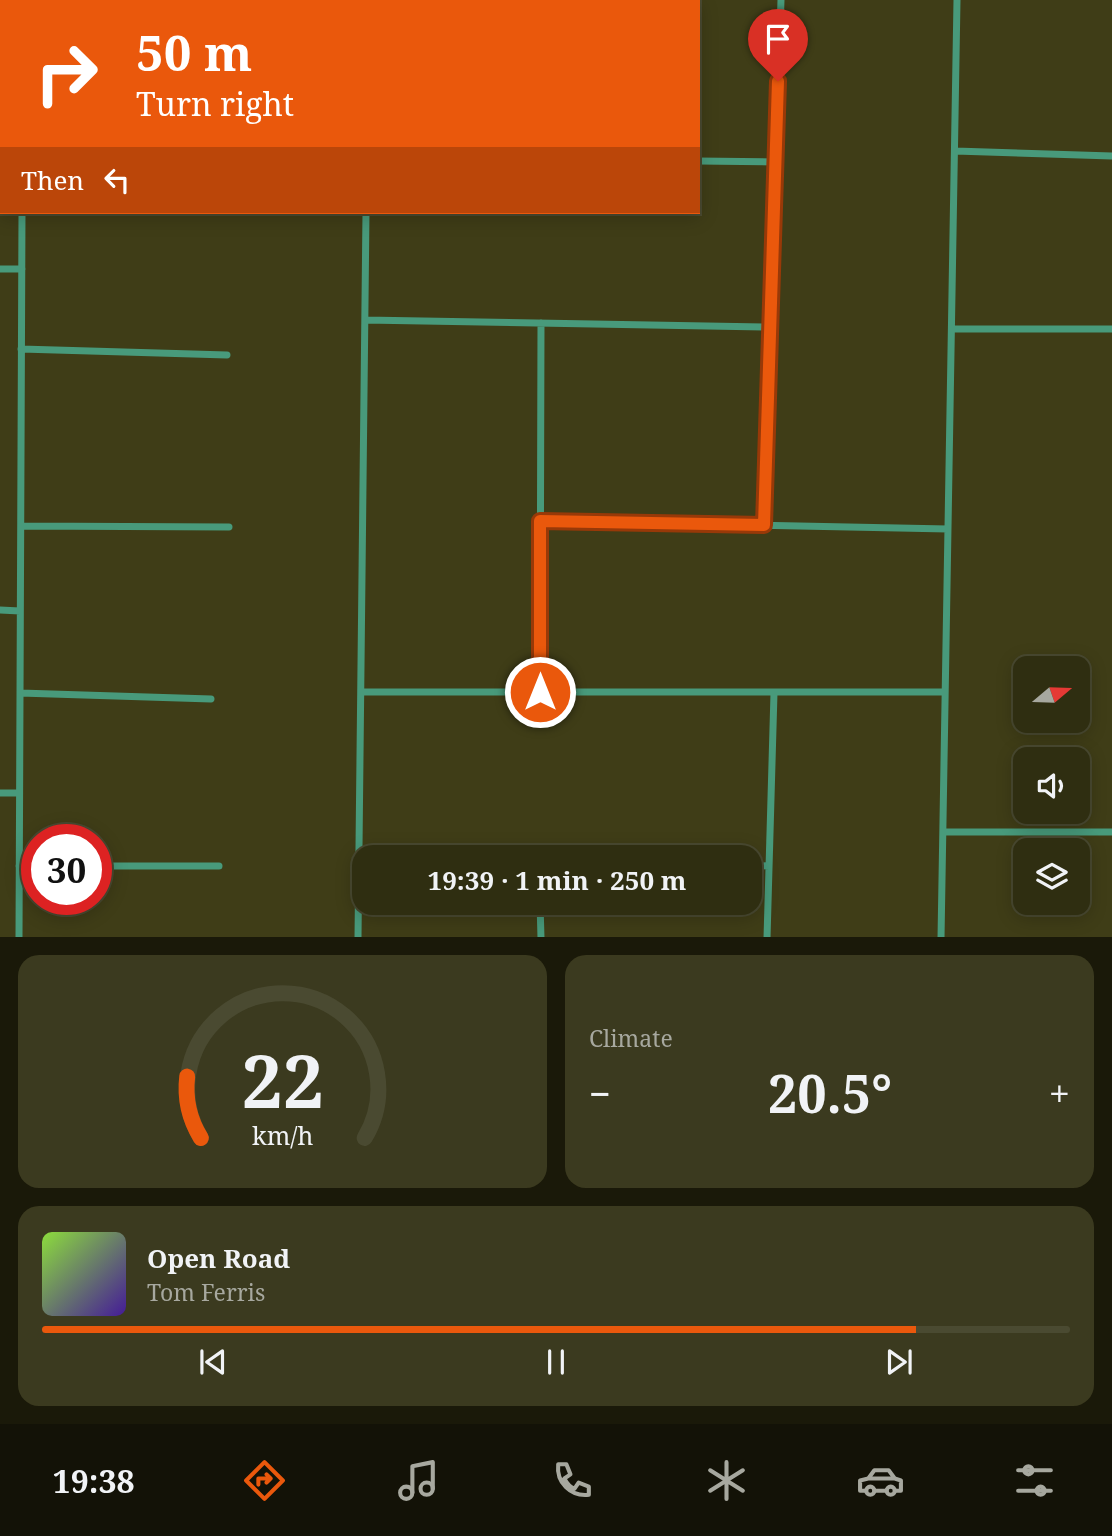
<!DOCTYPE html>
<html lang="en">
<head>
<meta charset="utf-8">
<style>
  body { margin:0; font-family:"Noto Serif",serif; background:#3b3a1f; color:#f1f3f6; height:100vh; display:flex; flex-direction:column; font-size:26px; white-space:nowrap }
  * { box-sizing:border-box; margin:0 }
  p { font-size:23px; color:#a7a89f }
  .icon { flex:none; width:38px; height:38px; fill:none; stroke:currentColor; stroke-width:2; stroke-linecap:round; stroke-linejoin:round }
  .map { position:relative; height:937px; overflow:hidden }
  .details { display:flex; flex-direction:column; gap:18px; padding:18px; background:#1a1909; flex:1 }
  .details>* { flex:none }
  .hud { position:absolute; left:0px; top:0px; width:700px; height:214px; box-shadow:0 4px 18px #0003,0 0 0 2px #4a4a31; background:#ea580c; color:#fff; overflow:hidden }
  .needle { width:46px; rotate:71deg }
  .tools { position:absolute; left:1013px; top:656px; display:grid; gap:14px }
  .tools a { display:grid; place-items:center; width:77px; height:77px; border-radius:14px; background:#2f2e11; box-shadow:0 4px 18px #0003,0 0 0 2px #4a4a31; font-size:35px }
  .speed { position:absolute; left:21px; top:824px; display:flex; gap:14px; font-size:35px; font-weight:700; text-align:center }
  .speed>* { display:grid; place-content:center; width:91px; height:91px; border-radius:50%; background:#2f2e11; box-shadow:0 4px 18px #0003,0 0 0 2px #4a4a31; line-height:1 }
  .speed .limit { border:10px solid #d22; background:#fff; color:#111 }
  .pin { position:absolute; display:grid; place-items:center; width:60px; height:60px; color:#fff; margin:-72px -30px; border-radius:50% 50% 50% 0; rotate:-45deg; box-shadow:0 0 7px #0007 }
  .pin .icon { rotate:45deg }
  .me { position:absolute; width:77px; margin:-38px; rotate:0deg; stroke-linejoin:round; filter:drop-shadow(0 0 5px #0008) }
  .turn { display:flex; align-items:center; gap:24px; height:147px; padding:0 21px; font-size:32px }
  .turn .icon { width:91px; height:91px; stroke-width:2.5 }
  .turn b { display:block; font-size:49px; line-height:60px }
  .then { display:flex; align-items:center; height:66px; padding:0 21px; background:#0003; gap:14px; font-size:26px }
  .big { font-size:52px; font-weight:700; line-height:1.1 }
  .details .widget { flex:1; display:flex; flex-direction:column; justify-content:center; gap:10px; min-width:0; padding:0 24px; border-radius:21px; background:#3b3a1f }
  .details .dial { align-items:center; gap:0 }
  .dial svg { height:182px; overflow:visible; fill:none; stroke:#4a4a31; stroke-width:7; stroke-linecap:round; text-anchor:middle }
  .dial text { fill:#f1f3f6; stroke:none }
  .song { display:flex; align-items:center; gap:21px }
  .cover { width:84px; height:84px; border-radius:10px; background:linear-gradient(135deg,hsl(90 70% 55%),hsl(260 70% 35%)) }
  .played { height:7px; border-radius:4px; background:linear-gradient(90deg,#ea580c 85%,#4a4a31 85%) }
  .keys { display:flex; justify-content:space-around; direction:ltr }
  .heat { display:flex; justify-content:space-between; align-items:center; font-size:38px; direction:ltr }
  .details .tiles { flex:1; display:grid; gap:18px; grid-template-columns:1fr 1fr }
  .widget:last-child { grid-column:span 2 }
  .trip { position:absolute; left:352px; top:845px; width:410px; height:70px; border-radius:21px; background:#2f2e11; box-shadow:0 4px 18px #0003,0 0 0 2px #4a4a31; font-weight:700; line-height:70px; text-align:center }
  .dock { display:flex; height:112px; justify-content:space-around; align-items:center; background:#131207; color:#a7a89f }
  .dock .icon { width:49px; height:49px }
  .dock .current { color:#ea580c }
  .dock b { font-size:32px; color:#f1f3f6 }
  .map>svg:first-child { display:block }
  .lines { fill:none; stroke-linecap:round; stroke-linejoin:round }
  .street { stroke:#489a7b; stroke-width:7 }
  .route-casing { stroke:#983908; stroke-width:18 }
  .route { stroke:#ea580c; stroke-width:12 }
</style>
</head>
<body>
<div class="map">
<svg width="1112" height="938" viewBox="0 0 1112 938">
  <rect width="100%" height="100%" fill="#3f3d17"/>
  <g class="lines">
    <!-- street -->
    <path class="street" d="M23 2V0
      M368 2V0
      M0 88H2
      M955 151 1112 156
      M698 161 776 162
      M0 269H22
      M365 320 770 327
      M952 329H1112
      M21 349 227 355
      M540 521 948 529
      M764 525 781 0
      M21 526 229 527
      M0 610 20 611
      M362 692H945
      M540 692 541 323
      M20 693 211 699
      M0 793H19
      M943 832H1112
      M749 865 769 866
      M19 866H37
      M96 866H219
      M540 903 541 938
      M19 938 22 212
      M358 938 366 212
      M767 938 774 693
      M941 938 957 0"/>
  </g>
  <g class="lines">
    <defs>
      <path id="route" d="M540 692V521L764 525 778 81"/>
    </defs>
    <!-- route casing -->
    <use href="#route" class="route-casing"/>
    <!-- route -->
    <use href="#route" class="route"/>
  </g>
</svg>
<div class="tools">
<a><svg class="needle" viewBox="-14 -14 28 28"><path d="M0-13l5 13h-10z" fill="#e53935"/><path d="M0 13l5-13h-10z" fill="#a7a89f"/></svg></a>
<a><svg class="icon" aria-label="sound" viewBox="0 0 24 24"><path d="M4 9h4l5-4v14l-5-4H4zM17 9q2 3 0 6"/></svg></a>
<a><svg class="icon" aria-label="layers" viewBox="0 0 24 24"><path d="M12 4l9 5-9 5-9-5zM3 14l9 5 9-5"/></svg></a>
</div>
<div class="speed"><div class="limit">30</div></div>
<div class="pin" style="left:778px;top:81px;background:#d93025"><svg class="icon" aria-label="arrive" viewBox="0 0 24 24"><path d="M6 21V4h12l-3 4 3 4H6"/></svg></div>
<svg class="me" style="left:540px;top:692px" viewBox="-20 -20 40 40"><circle r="17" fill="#ea580c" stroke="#fff" stroke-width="3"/><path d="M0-11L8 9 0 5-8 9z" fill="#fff"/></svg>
<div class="trip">19:39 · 1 min · 250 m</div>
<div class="hud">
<div class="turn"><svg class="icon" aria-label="right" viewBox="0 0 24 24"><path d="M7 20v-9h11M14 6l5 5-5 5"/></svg><div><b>50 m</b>Turn right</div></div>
<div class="then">Then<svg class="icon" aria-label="left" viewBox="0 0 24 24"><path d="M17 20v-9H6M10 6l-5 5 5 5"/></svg></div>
</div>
</div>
<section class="details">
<div class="tiles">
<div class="widget dial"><svg viewBox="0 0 100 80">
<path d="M14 69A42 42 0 1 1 86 69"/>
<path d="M14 69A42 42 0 0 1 8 42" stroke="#ea580c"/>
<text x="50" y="56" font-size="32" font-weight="700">22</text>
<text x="50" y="72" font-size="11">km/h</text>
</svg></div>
<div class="widget"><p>Climate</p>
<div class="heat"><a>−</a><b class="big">20.5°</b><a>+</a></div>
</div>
<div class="widget">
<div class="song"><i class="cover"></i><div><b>Open Road</b><p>Tom Ferris</p></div></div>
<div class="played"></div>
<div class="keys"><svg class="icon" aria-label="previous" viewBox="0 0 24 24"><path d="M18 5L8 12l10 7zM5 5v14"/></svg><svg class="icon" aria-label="pause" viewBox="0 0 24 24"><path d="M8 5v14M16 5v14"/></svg><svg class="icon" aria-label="next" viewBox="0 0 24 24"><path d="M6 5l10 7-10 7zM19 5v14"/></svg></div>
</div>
</div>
</section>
<nav class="dock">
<b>19:38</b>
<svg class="icon current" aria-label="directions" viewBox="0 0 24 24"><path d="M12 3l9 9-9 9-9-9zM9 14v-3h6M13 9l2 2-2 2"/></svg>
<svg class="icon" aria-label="music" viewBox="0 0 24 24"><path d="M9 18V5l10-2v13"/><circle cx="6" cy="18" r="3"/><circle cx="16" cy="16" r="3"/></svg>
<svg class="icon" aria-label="phone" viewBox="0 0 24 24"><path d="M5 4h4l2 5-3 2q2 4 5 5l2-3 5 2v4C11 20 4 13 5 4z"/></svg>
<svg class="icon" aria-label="climate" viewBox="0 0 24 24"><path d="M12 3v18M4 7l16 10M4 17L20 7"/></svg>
<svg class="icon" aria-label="car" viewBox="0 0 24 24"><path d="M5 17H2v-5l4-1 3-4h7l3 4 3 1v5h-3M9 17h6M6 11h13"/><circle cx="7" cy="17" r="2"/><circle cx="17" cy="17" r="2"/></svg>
<svg class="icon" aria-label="filters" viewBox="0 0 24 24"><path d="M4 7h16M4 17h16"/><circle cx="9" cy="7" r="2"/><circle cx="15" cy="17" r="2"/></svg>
</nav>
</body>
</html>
